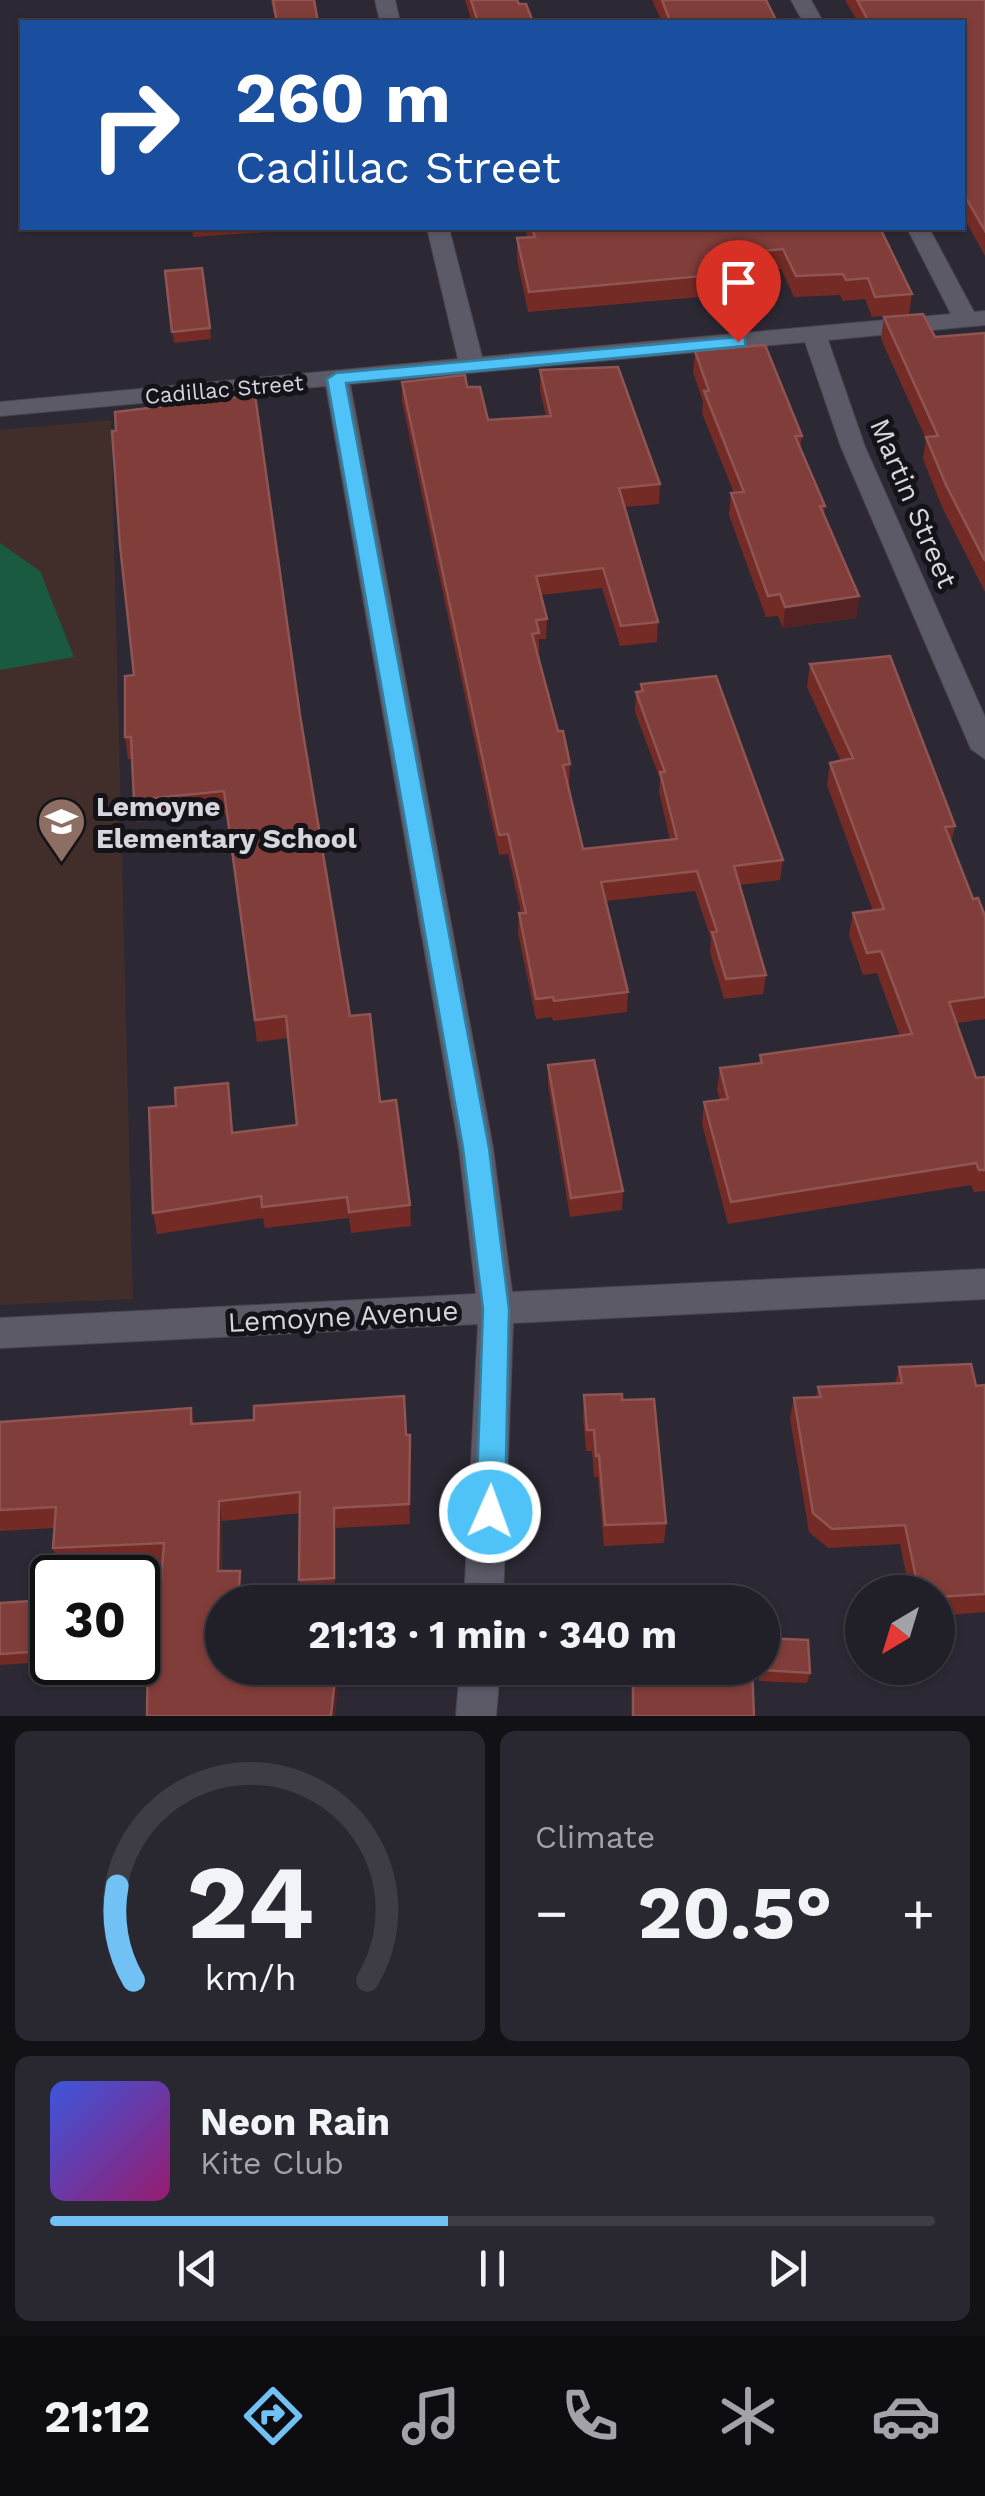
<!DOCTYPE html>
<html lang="en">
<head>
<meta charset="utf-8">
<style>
  body { margin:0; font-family:"Work Sans",sans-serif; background:#292730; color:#f1f3f6; height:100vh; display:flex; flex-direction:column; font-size:38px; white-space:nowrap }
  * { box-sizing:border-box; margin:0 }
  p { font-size:32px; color:#a2a2a8 }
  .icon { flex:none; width:55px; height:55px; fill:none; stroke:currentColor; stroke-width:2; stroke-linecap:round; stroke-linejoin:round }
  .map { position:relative; height:1716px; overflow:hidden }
  .details { display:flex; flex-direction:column; gap:15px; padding:15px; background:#121116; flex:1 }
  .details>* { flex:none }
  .guide { position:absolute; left:20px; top:20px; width:945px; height:210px; border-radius:0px; box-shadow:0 2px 8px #0004,0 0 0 2px #3e3d45; background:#1a4fa0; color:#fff; overflow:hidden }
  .needle { width:65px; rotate:218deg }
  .buttons { position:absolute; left:845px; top:1575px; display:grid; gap:20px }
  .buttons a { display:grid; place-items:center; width:110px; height:110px; border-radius:50%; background:#211f28; box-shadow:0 2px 8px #0004,0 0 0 2px #3e3d45; font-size:50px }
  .speed { position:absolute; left:30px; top:1555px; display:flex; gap:20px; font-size:50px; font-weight:700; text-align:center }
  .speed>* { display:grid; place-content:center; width:130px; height:130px; border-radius:50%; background:#211f28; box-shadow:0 2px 8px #0004,0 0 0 2px #3e3d45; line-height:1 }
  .speed .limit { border:5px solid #111; border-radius:15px; background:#fff; color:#111 }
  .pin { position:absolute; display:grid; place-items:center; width:85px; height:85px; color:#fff; margin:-102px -42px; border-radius:50% 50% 50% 0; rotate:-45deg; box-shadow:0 0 10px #0007 }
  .pin .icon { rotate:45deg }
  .me { position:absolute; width:110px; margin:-55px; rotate:2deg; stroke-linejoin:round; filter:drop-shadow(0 0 8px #0008) }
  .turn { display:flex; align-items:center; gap:35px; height:210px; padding:0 50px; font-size:45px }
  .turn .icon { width:130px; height:130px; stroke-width:2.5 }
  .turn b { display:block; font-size:70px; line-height:85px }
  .big { font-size:75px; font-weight:700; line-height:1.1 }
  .details .card { flex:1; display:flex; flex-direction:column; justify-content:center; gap:15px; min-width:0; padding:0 35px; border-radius:15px; background:#292730 }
  .details .dial { align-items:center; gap:0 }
  .dial svg { height:260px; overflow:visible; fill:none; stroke:#3e3d45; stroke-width:7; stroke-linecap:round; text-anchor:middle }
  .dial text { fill:#f1f3f6; stroke:none }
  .song { display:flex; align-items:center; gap:30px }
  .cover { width:120px; height:120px; border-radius:15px; background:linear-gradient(135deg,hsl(230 70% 55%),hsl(320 70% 35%)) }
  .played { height:10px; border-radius:5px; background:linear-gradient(90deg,#71c1f5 45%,#3e3d45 45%) }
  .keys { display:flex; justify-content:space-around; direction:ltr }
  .heat { display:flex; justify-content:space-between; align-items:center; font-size:55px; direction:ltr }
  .details .tiles { flex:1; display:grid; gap:15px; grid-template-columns:1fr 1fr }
  .card:last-child { grid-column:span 2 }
  .trip { position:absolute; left:205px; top:1585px; width:575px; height:100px; border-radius:50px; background:#211f28; box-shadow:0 2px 8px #0004,0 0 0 2px #3e3d45; font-weight:700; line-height:100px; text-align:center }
  .menu { display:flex; height:160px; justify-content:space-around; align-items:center; background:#0d0c10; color:#a2a2a8 }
  .menu .icon { width:70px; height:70px }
  .menu .on { color:#71c1f5 }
  .menu b { font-size:45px; color:#f1f3f6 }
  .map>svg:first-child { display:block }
  .education { fill:#412d2a }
  .green { fill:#1a5a40 }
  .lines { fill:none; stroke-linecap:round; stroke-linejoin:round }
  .minor-casing { stroke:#47454f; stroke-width:2 }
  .minor { fill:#5c5a67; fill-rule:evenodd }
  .wall { fill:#752b25 }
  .shaded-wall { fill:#542223 }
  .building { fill:#803d39; stroke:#8e5553; stroke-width:2.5 }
  .route { fill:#4fc3f7; stroke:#337fa1; stroke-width:2.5 }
  .labels { text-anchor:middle; stroke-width:10; stroke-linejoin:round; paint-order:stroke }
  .far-street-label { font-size:22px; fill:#d7d6de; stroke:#141318 }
  .street-label { font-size:28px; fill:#d7d6de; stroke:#141318 }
  .poi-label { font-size:28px; font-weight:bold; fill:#d7d6de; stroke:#141318; text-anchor:start }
</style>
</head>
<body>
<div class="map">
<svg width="985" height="1716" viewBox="0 0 985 1716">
  <rect width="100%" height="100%" fill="#2c2935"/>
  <!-- education -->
  <path class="education" d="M111 420 133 1299 0 1305V430Z"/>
  <!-- green -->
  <path class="green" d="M0 543 40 571 74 657 0 670Z"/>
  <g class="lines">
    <defs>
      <path id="minor" d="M375 0H395L400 22H380Z
        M791 0H811L823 22H803Z
        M427 228H449L482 357 951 314 907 228H929L974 312 985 311V325L828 340 865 447 985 717V759L971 749 841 447 805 342 350 384 493 1148 512 1292 985 1269V1299L513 1323 503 1602H464L478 1324 0 1348V1318L476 1294 459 1148 326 386 0 416V402L458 359Z
        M460 1668H500L496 1716H456Z"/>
    </defs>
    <!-- minor casing -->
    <use href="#minor" class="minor-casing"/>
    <!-- minor -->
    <use href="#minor" class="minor"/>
  </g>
  <!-- wall -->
  <path class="wall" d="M271 0H314L318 22H275Z
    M465 0H517L533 22H472Z
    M652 0H766L777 22H662Z
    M845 0H985V256L962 214V22H858Z
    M192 228H298L299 230 193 237Z
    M524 228H880L912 294 909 314 872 317 865 299 843 301 840 295 794 297 781 269 713 276 711 296 528 312 517 259V238H528Z
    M165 271 210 328 211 339 174 343Z
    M884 317 935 337 985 333V592L942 507 923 459 926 439 881 339Z
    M695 351 802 436 800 449 825 506 824 515 859 596 856 618 783 628 778 616 766 617 729 515 731 493H734L702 413 703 401 693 372Z
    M540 370 660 484 659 504 624 507 658 622 657 642 620 646 602 588 541 595 547 619 546 639H539V653H538L558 731 570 764 569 784H567L583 849 670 839 659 792 660 779 635 712 636 692 640 691 641 684 783 860 780 880 739 885 766 975 763 994 724 999 710 952 711 939 695 891 606 901 628 992 627 1012 553 1021 552 1017 536 1019 518 933 519 913H521L508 854 499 855 402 401V382L467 387 488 420 546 416 540 390Z
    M810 664 955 826 951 843 973 899 985 916V1019L957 1023 976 1078 985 1077V1191L974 1192 971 1185 728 1224 702 1124 704 1102 720 1100 717 1090 720 1068 759 1063 760 1055 900 1036 877 973 863 975 849 935 853 913 873 911 827 785 830 763 841 761 807 687Z
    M300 715 350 1016 380 1102 410 1205 411 1226 351 1233 349 1218 265 1228 263 1218 157 1234 153 1213 231 1104 233 1133 297 1125 288 1038 257 1042 226 813 138 822 134 800 132 759H128L125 737Z
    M548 1065 623 1191 622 1210 570 1217 548 1084Z
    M899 1367 976 1386 985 1385V1612L938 1616V1592H910L900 1544 828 1548 809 1532 790 1418 794 1398 816 1397 818 1387 895 1383Z
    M584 1395 622 1400 666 1523 664 1543 604 1546 598 1477H594L592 1451H586L583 1416Z
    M191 1408 194 1424 410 1435V1524L336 1528V1598L301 1599 299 1580 300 1513 222 1521V1571H240L243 1591V1602H222V1668H336L338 1682 335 1716H147L156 1647 162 1563 59 1568 53 1548 54 1528 0 1531V1422Z
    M52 1579V1662H82L81 1668 46 1671 44 1662 0 1665V1603L47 1600Z
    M633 1668 754 1716H632Z
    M758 1668H762L810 1673 807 1683 759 1681Z"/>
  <!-- shaded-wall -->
  <path class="shaded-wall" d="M859 596 856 618 783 628 785 607Z
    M410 1435 411 1456 410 1524 409 1504Z
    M219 1501 222 1521 221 1591 218 1571Z
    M334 1508 336 1528V1598L334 1578Z
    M240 1571 243 1591V1602H238Z
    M336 1668 338 1682 335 1716H331Z"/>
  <!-- building -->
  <path class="building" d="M273 0H314L318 22H277Z
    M471 0H517L519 4H526L533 22H478Z
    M662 0H766L777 22H651L670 21Z
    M857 0H985V231L962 191V22H869Z
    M532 228H880L912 294 875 297 868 278 846 280 843 274 796 276 783 249 706 256 713 275 529 292 517 238 535 237Z
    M202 268 210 328 172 332 165 271Z
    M923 314 935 337 985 333V561L946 485 926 437 938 436 884 317Z
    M765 345 802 436H795L825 506H820L859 596 785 607 780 594 768 596 731 493 744 492 704 391H709L695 351Z
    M618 367 660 484 619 488 658 622 621 626 603 568 536 576 547 619 536 620 539 633 532 634 558 731H563L570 764 563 765 583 849 677 839 660 772H665L636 692 643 691 641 684 716 676 783 860 734 866 766 975 726 979 712 932 717 931 697 871 601 882 628 992 554 1001 553 997 536 999 519 913H526L508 834 499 835 402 382 465 375 467 387H480L488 420 551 416 540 370Z
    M255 395 300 715 350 1016 370 1014 380 1102 396 1100 410 1205 349 1212 347 1197 262 1207 261 1196 153 1213 149 1108 176 1106 175 1088 228 1083 232 1133 297 1125 286 1016 255 1020 224 791 134 800 131 737H125V676L134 675 120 545 112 431H116L115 412Z
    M890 656 955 826 945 827 973 899 978 898 985 916V997L949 1002 976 1078 985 1077V1170H979L976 1163 731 1202 704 1102 728 1099 720 1068 762 1063 760 1055 912 1034 881 951 867 953 853 913 884 909 830 763 853 758 810 664Z
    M594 1060 623 1191 571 1198 548 1065Z
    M971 1364 976 1386 985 1385V1594L938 1597V1592H919L905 1525 832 1529 813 1513 794 1398 821 1397 818 1387 902 1383 899 1367Z
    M622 1394V1400L654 1399 666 1523 605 1525 599 1455 596 1456 594 1430H587L584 1395Z
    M404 1396 406 1435H410L409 1504 334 1508V1578L299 1580 300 1492 219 1501 218 1571H240L238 1602H222V1668H336L331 1716H147L148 1647H156L164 1543 53 1548 56 1507 0 1510V1422L191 1408V1424L254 1420V1406Z
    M49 1579H52V1660H43L44 1651 0 1654V1603L47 1600Z
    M762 1638 808 1640 810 1673 761 1670V1668H762Z
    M633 1668H752L754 1716H633Z"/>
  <!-- route -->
  <path class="route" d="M738 337 745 338V346L346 383 489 1148 509 1309 505 1512 500 1521 490 1525 480 1521 476 1512 483 1309 463 1148 327 379 336 373Z"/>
  <!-- icons -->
  <defs>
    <symbol id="school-pin" viewBox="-11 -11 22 30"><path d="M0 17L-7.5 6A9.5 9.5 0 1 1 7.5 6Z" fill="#8d6e63" stroke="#141318"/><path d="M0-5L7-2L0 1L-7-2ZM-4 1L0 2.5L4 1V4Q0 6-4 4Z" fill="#fff"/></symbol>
  </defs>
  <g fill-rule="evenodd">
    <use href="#school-pin" x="34" y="794" width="55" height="75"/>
  </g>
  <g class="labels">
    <!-- far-street labels -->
    <g class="far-street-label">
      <text transform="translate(224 389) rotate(-5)" y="8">Cadillac Street</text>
    </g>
    <!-- street labels -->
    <g class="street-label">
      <text transform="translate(914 503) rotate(67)" y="10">Martin Street</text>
      <text transform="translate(343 1316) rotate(-3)" y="10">Lemoyne Avenue</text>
    </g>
    <!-- poi labels -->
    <g class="poi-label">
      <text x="96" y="816">Lemoyne<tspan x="96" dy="32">Elementary School</tspan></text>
    </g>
  </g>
</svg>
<div class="buttons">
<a><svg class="needle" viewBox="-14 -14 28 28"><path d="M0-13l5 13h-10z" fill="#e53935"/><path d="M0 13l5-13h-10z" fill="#a2a2a8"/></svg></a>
</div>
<div class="speed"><div class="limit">30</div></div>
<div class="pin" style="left:738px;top:342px;background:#d93025"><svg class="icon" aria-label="arrive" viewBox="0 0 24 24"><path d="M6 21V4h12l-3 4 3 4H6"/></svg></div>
<svg class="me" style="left:490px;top:1512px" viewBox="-20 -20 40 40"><circle r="17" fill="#4fc3f7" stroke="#fff" stroke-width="3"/><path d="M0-11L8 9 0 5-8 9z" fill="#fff"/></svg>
<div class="trip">21:13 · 1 min · 340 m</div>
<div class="guide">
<div class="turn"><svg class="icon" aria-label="right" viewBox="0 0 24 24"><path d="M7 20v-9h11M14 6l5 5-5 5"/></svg><div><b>260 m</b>Cadillac Street</div></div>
</div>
</div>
<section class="details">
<div class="tiles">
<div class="card dial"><svg viewBox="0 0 100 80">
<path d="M14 69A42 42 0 1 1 86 69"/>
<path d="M14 69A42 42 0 0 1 9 40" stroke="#71c1f5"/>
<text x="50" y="56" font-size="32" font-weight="700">24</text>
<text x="50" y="72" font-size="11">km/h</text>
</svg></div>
<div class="card"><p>Climate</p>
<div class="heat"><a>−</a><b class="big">20.5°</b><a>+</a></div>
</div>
<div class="card">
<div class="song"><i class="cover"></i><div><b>Neon Rain</b><p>Kite Club</p></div></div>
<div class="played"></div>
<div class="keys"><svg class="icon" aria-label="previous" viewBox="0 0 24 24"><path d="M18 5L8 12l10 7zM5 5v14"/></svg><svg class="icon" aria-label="pause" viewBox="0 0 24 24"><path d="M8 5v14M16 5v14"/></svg><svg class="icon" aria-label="next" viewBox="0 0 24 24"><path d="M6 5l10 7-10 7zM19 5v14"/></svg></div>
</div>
</div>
</section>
<nav class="menu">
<b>21:12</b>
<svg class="icon on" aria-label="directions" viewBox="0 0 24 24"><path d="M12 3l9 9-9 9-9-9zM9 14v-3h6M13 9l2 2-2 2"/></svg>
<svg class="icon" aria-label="music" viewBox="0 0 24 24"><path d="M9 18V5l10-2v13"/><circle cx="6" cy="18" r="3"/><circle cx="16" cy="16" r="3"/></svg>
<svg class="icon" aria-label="phone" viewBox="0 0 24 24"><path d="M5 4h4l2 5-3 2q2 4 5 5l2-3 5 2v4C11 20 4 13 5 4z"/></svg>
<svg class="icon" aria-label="climate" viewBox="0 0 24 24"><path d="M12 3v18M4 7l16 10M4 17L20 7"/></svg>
<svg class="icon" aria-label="car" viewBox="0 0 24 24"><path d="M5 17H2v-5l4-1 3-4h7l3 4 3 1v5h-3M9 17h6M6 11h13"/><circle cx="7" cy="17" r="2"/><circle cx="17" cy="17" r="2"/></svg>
</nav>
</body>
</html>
